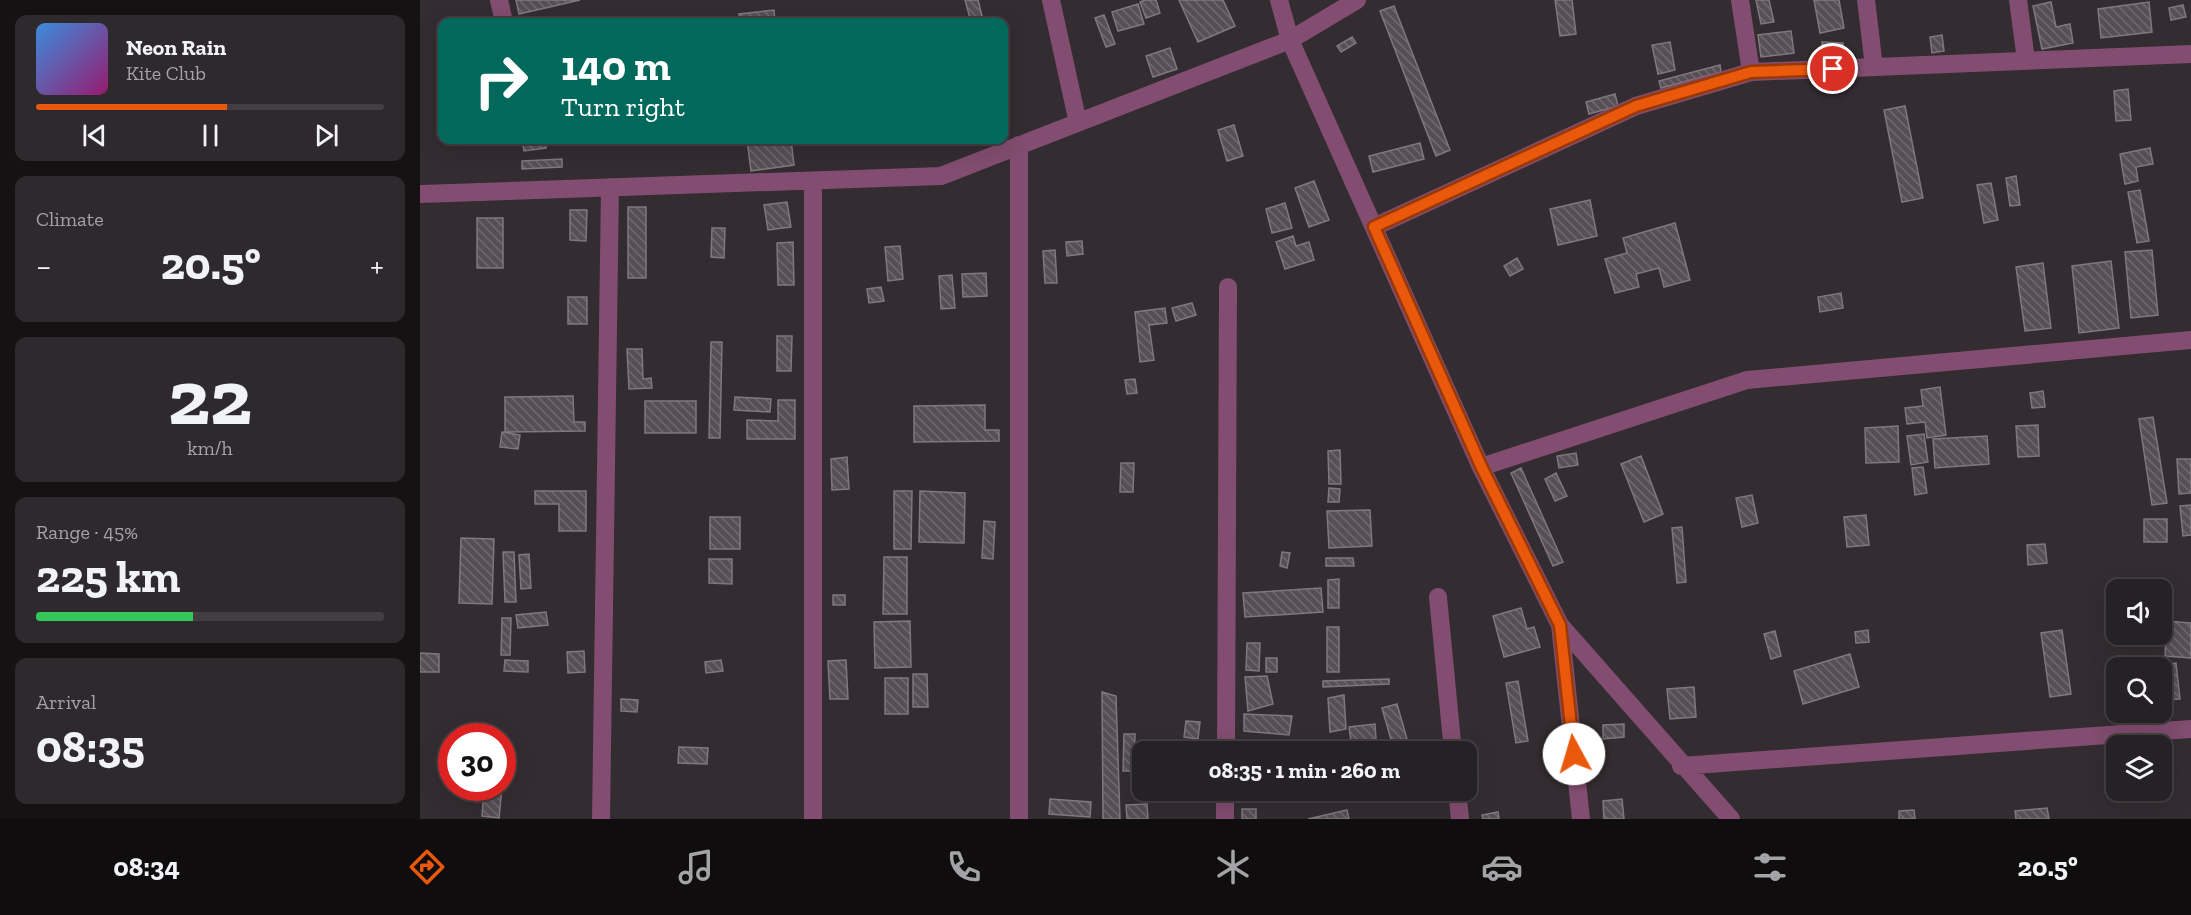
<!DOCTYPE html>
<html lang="en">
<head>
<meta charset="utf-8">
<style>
  body { margin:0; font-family:"Zilla Slab",serif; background:#2e292c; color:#f1f3f6; height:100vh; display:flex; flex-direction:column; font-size:22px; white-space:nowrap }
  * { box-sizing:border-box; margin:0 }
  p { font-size:20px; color:#a4a3a6 }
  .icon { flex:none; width:33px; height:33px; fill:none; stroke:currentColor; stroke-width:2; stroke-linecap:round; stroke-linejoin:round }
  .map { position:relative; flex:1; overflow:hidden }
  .details { display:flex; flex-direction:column; gap:15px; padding:15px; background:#151214; width:420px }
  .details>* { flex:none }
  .guide { position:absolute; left:18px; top:18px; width:570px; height:126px; border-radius:12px; box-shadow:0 6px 24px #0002,0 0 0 2px #423e41; background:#00695c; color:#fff; overflow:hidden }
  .tools { position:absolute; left:1686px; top:579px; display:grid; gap:12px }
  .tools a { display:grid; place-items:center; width:66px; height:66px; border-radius:12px; background:#262124; box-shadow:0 6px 24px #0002,0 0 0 2px #423e41; font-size:30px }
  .speed { position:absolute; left:18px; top:723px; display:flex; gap:12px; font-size:30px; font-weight:700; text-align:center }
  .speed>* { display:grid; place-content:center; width:78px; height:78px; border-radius:50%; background:#262124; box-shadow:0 6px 24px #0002,0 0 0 2px #423e41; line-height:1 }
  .speed .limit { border:9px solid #d22; background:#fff; color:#111 }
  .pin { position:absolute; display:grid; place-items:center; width:51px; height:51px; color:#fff; margin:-26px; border:3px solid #fff; border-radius:50%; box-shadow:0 2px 6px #0007 }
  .me { position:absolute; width:66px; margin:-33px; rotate:354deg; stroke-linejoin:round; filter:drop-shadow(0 0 4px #0008) }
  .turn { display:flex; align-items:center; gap:21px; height:126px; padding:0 24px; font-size:27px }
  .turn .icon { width:78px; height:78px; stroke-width:2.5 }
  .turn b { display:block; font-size:42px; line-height:51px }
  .big { font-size:45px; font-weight:700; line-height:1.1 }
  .details .widget { flex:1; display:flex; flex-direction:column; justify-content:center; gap:9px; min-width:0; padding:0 21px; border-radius:12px; background:#2e292c }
  .details .dial { align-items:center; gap:0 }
  .dial b { font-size:78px; line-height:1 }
  .song { display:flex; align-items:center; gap:18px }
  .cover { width:72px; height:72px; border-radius:9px; background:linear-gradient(135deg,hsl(210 70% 55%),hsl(320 70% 35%)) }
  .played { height:6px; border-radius:3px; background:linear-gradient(90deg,#ea580c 55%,#423e41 55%) }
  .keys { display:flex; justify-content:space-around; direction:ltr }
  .heat { display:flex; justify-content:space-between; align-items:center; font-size:33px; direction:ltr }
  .charge { height:9px; border-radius:4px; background:linear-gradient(90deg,#34c759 45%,#423e41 0) }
  .trip { position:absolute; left:712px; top:741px; width:345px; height:60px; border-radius:12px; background:#262124; box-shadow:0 6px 24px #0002,0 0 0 2px #423e41; font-weight:700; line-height:60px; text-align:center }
  .dock { display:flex; height:96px; justify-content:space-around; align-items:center; background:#0f0d0e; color:#a4a3a6 }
  .dock .icon { width:42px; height:42px }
  .dock .selected { color:#ea580c }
  .dock b { font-size:27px; color:#f1f3f6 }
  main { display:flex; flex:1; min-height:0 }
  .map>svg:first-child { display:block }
  .building { fill:url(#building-back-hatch); stroke:#80787d; stroke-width:1.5 }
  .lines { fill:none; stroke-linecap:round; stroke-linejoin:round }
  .minor { stroke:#824d70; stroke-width:18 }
  .route-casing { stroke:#983908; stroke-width:15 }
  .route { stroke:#ea580c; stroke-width:10 }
</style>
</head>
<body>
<main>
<section class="details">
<div class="widget">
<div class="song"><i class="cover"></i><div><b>Neon Rain</b><p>Kite Club</p></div></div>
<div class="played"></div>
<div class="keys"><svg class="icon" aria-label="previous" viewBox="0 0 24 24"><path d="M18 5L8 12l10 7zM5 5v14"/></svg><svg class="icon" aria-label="pause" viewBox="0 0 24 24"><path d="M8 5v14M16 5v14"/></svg><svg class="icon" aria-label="next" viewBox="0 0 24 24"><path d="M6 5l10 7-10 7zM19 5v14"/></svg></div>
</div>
<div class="widget"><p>Climate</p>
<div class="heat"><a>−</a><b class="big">20.5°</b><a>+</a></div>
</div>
<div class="widget dial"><b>22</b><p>km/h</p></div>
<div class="widget"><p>Range · 45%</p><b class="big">225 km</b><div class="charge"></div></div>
<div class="widget"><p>Arrival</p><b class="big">08:35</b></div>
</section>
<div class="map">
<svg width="1771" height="819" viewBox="0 0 1771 819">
  <defs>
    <pattern id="building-back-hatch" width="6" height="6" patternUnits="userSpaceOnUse" patternTransform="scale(1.5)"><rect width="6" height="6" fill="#574f54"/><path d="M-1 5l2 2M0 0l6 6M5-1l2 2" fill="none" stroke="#70696d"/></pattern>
  </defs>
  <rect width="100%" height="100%" fill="#332c30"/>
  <!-- building -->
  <path class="building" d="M96 0H160L99 14Z
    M545 0H558L563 20 551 22Z
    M725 0H736L740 13 726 18 720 2Z
    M759 0H803L815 26 778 42Z
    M1135 0H1152L1156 34 1140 36Z
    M1336 0H1349L1354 22 1341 24Z
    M1394 0H1419L1424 28 1400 33Z
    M1631 2 1636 27 1650 24 1653 43 1622 49 1613 6Z
    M1729 2 1732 32 1681 38 1678 9Z
    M718 4 724 24 698 31 692 12Z
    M1763 5 1766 17 1751 20 1749 8Z
    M974 6 1030 150 1016 156 960 11Z
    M354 10 355 22H319V14Z
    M684 15 695 44 686 47 675 18Z
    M1371 31 1374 53 1341 57 1338 35Z
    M1522 35 1524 51 1512 53 1510 37Z
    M932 37 936 43 921 52 917 46Z
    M1250 42 1255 70 1238 74 1232 45Z
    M1402 42 1423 43V55L1402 54Z
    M750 48 757 69 733 77 726 56Z
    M1300 65 1301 72 1241 88 1239 81Z
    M1708 89 1711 120 1696 121 1694 91Z
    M1195 94 1198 106 1169 114 1166 102Z
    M1485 106 1503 198 1482 202 1464 110Z
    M814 125 823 156 807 161 798 130Z
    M102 140H125L126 148 104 151Z
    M327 140H371L374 165 331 171Z
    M1000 143 1004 159 953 172 949 156Z
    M1730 148 1733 164 1716 167 1718 181 1705 184 1700 154Z
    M142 159V167L102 169V161Z
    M1596 176 1600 205 1590 206 1586 178Z
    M894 181 909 220 889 227 875 188Z
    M1571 183 1578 220 1564 223 1557 185Z
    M1720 190 1729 241 1717 243 1708 192Z
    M1170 200 1177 236 1138 245 1130 209Z
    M367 202 371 227 348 230 344 205Z
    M865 203 872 228 852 233 846 209Z
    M208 207H226V278H208Z
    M150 210H167L166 241 150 240Z
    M57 218H83V268H57Z
    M1255 223 1270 280 1244 287 1239 268 1216 274 1219 287 1195 293 1185 259 1207 253 1203 238Z
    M292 228H305L304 258 291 257Z
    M873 236 876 246 889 242 894 260 865 269 856 242Z
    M662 241 663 254 647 256 646 242Z
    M373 242 374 285H358L357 243Z
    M480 246 483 279 468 281 465 247Z
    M635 250 637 283H625L623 251Z
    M1732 250 1738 315 1711 318 1705 252Z
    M1097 258 1103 269 1090 276 1084 266Z
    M1691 261 1699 328 1659 333 1652 266Z
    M1623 263 1631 328 1605 331 1596 267Z
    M566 273 567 296 543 297 542 274Z
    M532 275 535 308 521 309 519 276Z
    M461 287 464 301 449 303 447 289Z
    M1421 293 1423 308 1400 312 1398 297Z
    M148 297H167V324H148Z
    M772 303 776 315 756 321 752 308Z
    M745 308 747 323 729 325 734 360 720 362 715 312Z
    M357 336H372L371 371H357Z
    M291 342H302L300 438H289Z
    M207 349H222L223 379 231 378 232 388 209 389Z
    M715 379 717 393 707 394 705 380Z
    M1520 387 1526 435 1507 438 1505 422 1487 424 1485 408 1503 406 1501 390Z
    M1623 391 1625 407 1612 408 1610 393Z
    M153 396 154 422H165V431L85 432V397Z
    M315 397 351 399 350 412 314 410Z
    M358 400H375V439H327V420L358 421Z
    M225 401H276V433H225Z
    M565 405V430H579V441L494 442V406Z
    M1733 417 1747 503 1732 505 1719 419Z
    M1618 425 1619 456 1598 457 1596 426Z
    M1478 426 1479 462 1446 463 1445 428Z
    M82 432 100 435 98 449 80 447Z
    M1504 434 1508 462 1491 465 1487 436Z
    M1567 436 1569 464 1515 468 1513 439Z
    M920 450 921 484H909L908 451Z
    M1156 453 1158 465 1139 468 1137 456Z
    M1221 456 1243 514 1224 522 1201 464Z
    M427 457 429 489 412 490 411 459Z
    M1757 459H1771V493L1759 494Z
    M701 463H714L713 492H700Z
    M1503 467 1507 493 1495 495 1492 468Z
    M1101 468 1143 562 1133 566 1091 473Z
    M1136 473 1147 496 1135 501 1125 479Z
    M909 488 920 489 919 502H908Z
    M115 491H166V531H139V504H115Z
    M474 491H492L491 549H474Z
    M500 491 545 493 544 543 499 542Z
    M1332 495 1338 523 1322 527 1316 498Z
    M1771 505V535L1763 536 1760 506Z
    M950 510 952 546 909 548 907 511Z
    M1446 515 1449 545 1427 547 1424 517Z
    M290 517H320V549H290Z
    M1724 519H1747V542H1724Z
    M564 521 575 522 573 559 562 558Z
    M1262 527 1266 582 1257 583 1252 528Z
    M41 538 74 539 72 604 39 603Z
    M1625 544 1627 563 1608 565 1607 545Z
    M83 552H94L96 602H85Z
    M862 552 870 553 867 568 860 566Z
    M109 554 111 588 101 589 99 555Z
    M464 557H487V614H463Z
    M906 558H933L934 566H906Z
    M289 559H312V584L289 583Z
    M919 579V608H908V580Z
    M901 588 903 612 825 617 823 593Z
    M413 595H425V605H413Z
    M1101 608 1107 629 1114 627 1120 647 1084 657 1073 616Z
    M126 612 128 625 98 628 96 615Z
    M82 618H91L90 655H81Z
    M490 621 491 667 455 668 454 622Z
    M1747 621 1771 623V658L1745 656Z
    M907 627H919V672H907Z
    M1448 630 1449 642 1436 643 1435 632Z
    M1642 630 1651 694 1630 697 1621 633Z
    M1355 631 1361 656 1351 659 1344 634Z
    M827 643H840L839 671 826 670Z
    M164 651 165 672 148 673 147 652Z
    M0 653 19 654V672H0Z
    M1430 654 1439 687 1383 704 1374 671Z
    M846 658H857V672H846Z
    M85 660 108 661V672L84 671Z
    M301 660 303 671 286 673 285 662Z
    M426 660 428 699H410L408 661Z
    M1756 663 1760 699 1742 700V668H1711Z
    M493 674H507L508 707H493Z
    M847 676 853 704 828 711 825 677Z
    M465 678H488V714H465Z
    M969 679V684L903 687V681Z
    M1098 681 1108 741 1096 743 1086 683Z
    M1274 687 1276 717 1250 719 1247 689Z
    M682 692 696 696 700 819H683Z
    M924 695 926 729 910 732 908 698Z
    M201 699 218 700 217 712 201 711Z
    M977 704 987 739 972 743 962 708Z
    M824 714 872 716 869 735 824 731Z
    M766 721 780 722 778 739 764 737Z
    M955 724 956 739 931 742 929 727Z
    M1204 724V737L1183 739V725Z
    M704 734H715L714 771H703Z
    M259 747 288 748 287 764 258 763Z
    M64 788H82L79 818 62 816Z
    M630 799 671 802 670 817 629 814Z
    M1202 799 1204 819H1184L1183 801Z
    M727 804 728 819H707L706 805Z
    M1627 808 1629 819H1596L1595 811Z
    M822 809H836V819H822Z
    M927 810 929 819H888Z
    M1494 810 1495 819H1479V811Z
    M1078 812 1079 819H1063L1062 815Z"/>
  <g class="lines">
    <!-- minor -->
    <path class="minor" d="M79 0 84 22
      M631 0 658 123
      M859 0 870 40 1061 467 1140 625 1311 819
      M1320 0 1331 72
      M1446 0 1454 67
      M1598 0 1606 60
      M393 181V819
      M0 194 521 176 870 40 937 0
      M954 227 1216 106 1331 72 1771 54
      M1061 467 1327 380 1771 340
      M1018 597 1033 752
      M1140 625 1161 819
      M806 752 808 287
      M1261 766 1771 729
      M1037 790 1040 819
      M181 819 190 187
      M599 819V145
      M805 819V790"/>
  </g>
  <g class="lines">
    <defs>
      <path id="route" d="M1154 754 1140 625 1061 466 954 227 1216 106 1331 72 1413 69"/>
    </defs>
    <!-- route casing -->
    <use href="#route" class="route-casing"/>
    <!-- route -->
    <use href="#route" class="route"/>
  </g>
</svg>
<div class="tools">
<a><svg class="icon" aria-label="sound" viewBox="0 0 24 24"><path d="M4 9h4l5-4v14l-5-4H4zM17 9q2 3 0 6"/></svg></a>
<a><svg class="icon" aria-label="search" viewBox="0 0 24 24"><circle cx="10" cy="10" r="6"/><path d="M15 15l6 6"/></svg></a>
<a><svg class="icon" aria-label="layers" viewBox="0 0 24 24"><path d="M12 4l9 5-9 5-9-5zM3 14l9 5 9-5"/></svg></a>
</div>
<div class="speed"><div class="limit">30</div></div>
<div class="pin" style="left:1413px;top:69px;background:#d93025"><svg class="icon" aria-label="arrive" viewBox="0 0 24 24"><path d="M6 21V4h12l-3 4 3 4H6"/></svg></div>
<svg class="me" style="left:1154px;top:754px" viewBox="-20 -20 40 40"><circle r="19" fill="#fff"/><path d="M0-13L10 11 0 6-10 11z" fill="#ea580c"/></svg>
<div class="trip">08:35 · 1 min · 260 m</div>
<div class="guide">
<div class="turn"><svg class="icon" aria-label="right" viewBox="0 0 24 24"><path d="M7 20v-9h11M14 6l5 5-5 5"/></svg><div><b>140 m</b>Turn right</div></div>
</div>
</div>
</main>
<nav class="dock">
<b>08:34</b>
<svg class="icon selected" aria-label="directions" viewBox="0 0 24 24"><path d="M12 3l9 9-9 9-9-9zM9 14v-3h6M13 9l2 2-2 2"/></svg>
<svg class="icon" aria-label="music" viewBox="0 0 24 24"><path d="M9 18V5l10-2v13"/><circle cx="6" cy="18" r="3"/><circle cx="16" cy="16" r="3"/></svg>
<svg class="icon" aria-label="phone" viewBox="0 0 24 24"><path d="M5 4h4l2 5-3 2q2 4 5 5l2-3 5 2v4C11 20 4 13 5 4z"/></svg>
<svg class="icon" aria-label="climate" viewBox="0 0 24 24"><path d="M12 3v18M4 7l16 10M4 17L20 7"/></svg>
<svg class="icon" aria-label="car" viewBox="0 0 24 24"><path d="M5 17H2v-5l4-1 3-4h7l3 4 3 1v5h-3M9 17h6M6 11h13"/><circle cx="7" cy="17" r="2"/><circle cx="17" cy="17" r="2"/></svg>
<svg class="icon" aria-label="filters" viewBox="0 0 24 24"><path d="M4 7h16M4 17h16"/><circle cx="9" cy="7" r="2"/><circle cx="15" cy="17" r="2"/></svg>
<b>20.5°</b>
</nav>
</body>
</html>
